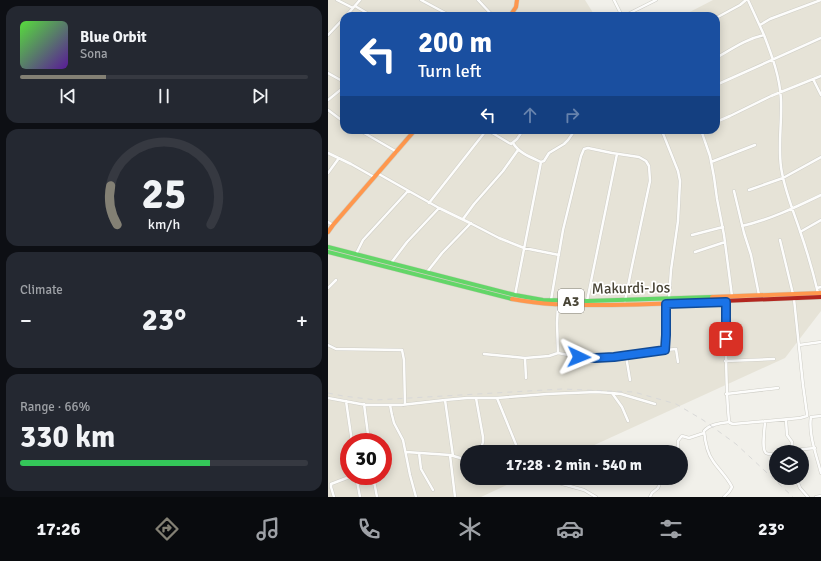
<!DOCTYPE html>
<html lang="en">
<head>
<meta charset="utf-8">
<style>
  body { margin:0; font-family:Signika,sans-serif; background:#242831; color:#f1f3f6; height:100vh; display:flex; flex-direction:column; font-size:15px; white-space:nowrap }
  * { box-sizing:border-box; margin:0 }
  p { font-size:13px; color:#9ea1a6 }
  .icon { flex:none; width:22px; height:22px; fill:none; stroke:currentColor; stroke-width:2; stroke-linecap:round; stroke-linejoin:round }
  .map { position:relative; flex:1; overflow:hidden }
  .panel { display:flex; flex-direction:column; gap:6px; padding:6px; background:#0d0f14; width:328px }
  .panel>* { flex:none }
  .banner { position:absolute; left:12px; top:12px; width:380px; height:122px; border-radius:12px; box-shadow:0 2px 10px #0003; background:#1a4fa0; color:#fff; overflow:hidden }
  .tools { position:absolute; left:441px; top:445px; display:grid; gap:8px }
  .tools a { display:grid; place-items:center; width:40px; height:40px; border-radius:50%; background:#171b24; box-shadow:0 2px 10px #0003; font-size:20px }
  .speed { position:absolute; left:12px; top:433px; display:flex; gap:8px; font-size:20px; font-weight:700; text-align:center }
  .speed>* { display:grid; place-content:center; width:52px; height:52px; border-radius:50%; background:#171b24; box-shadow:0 2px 10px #0003; line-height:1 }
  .speed .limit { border:6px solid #d22; background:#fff; color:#111 }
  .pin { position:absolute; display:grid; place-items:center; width:34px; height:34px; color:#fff; margin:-17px; border-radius:8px; box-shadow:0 2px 6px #0006 }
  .me { position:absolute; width:44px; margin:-22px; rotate:92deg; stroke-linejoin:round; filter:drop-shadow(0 0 3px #0008) }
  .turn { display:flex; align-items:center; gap:14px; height:84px; padding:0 12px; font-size:18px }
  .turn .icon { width:52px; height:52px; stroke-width:2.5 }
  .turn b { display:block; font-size:28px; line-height:34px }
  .lanes { display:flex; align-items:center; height:38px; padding:0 12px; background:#0003; justify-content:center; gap:20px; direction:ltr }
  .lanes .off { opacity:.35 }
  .big { font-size:30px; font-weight:700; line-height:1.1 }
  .panel .card { flex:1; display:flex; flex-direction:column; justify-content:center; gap:6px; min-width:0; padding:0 14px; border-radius:12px; background:#242831 }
  .panel .dial { align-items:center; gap:0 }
  .dial svg { height:104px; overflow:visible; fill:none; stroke:#363941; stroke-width:7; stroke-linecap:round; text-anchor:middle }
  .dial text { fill:#f1f3f6; stroke:none }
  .song { display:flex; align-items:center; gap:12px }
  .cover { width:48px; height:48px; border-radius:6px; background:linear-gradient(135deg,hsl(110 70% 55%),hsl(270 70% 35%)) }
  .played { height:4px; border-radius:2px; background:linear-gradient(90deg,#838074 30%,#363941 30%) }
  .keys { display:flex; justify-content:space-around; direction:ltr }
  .heat { display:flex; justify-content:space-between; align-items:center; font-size:22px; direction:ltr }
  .charge { height:6px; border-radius:3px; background:linear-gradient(90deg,#34c759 66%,#363941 0) }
  .trip { position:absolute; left:132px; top:445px; width:228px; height:40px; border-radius:20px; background:#171b24; box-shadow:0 2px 10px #0003; font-weight:700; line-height:40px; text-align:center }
  .menu { display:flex; height:64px; justify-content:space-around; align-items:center; background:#090b0e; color:#9ea1a6 }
  .menu .icon { width:28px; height:28px }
  .menu .on { color:#838074 }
  .menu b { font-size:18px; color:#f1f3f6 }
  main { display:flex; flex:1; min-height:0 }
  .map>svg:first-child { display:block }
  .residential { fill:#e6e3d7; fill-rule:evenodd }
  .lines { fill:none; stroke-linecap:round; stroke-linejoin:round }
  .street-casing { stroke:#cfcec7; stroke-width:3.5 }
  .fast-casing { stroke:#d1cfc1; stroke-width:5 }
  .slow-casing { stroke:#d1cfc1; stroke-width:5 }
  .jam-casing { stroke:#d1cfc1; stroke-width:5 }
  .street { stroke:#fdfdfc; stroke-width:2.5 }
  .fast { stroke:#63d668; stroke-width:4 }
  .slow { stroke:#ff974d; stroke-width:4 }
  .jam { stroke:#b3261e; stroke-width:4 }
  .rail { stroke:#d9d9d8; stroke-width:1; stroke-dasharray:5 5; stroke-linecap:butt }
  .route-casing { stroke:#114b97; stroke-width:10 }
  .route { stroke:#1a73e8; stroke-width:7 }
  .labels { text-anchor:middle; stroke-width:3.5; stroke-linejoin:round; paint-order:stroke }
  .shield { fill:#fff; stroke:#7f7c72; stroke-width:1 }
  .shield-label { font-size:14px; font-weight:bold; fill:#484435 }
  .street-label { font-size:15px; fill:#484435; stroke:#fff }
</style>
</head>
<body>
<main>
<section class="panel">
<div class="card">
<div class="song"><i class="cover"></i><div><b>Blue Orbit</b><p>Sona</p></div></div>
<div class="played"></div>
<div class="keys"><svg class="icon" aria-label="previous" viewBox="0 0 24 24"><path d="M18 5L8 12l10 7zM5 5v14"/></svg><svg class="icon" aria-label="pause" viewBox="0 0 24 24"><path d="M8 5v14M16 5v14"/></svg><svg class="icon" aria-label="next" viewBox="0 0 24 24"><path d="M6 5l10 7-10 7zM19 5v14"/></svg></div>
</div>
<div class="card dial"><svg viewBox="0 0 100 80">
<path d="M14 69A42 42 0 1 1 86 69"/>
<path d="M14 69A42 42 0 0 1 9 39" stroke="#838074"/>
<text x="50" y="56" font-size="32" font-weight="700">25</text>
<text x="50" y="72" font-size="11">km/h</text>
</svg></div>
<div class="card"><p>Climate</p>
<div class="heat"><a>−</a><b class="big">23°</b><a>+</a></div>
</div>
<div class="card"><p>Range · 66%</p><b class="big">330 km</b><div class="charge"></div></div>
</section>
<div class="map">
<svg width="493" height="497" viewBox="0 0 493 497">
  <rect width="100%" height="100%" fill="#f1f0ea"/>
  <!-- residential -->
  <path class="residential" d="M0 0H257L267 16H16V130H388V16H354L385 0H493V311L457 358 251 452H139V478H194L153 497H0ZM21 442H55V476H21Z"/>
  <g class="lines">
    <defs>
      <path id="street" d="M9 0 25 8
        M93 0 123 16
        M150 0 165 16
        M286 0 294 16
        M420 0 436 35
        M27 6 44 16
        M18 16 32 0
        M296 16 328 0
        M364 16 370 14 373 16
        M388 18 412 5 418 0
        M432 25 442 19 493 0
        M0 35 16 18
        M388 58C404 49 418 39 436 35 444 56 452 77 453 100 454 122 450 145 453 167 456 189 465 210 472 231 479 251 485 272 490 293
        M0 73 16 82
        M485 79 493 95
        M388 85 493 38
        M0 100 16 87
        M0 110 16 122
        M388 122 402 116 443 96 493 76
        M31 130 69 152
        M332 130C337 132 341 131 346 131 355 132 358 133 367 130
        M373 130 382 156 386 177 389 199 396 235 404 296
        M334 131 350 171 352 181 350 221 343 270 341 299
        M185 143C191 153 202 157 213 162
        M0 153 23 164 46 177
        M383 162 427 145
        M0 173 11 158
        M49 173 111 208 142 223 171 238 196 248 231 255
        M421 190 455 178 493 157
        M406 191 416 233 423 255 431 295
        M101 203 157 132 161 131 181 143 183 144 189 139 195 130
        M135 219 146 204 175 171 190 150
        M0 222 5 225
        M414 226C441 220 468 207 493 195
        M472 232 493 220
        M364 235 395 227
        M452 240 465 294
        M367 252 397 242
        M28 254 35 240 80 191
        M63 263 79 242 111 208
        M99 272 114 253 143 223
        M0 288 8 280
        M489 288 493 287
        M187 295 213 162 216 161 221 153 236 144 240 140 247 130
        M223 300 235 230 253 156 256 149 260 148 284 153 311 157 318 161 321 166 322 181 304 266 297 301
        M259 301 289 154
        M398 302C398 342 397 381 401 421L402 423 405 424 472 418 479 416V414L475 385 466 299
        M0 345 8 349 74 350 76 360 77 405
        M471 345 493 342
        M337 350 338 335V304
        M230 353 229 323 230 305
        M156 354 197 358 221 356 230 353 251 357 267 358 298 356 327 351 348 349 350 362
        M298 356 302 380
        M197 358 198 378
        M397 361 446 359
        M284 393 294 407 300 421
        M398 394 450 388
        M0 398 38 405H73L117 400 139 398H169L219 394 268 392 284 393 293 394 327 404
        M148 398 155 437V442L152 452
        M169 398 191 452
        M117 400 125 456
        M18 401 24 442
        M36 404 41 442
        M62 405 64 415 66 423 75 440 82 475 88 497
        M493 416 483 417C480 434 489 457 493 473
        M458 420 459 435 464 442 465 452
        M437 421C437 428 433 449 438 453 441 455 445 454 448 454
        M464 450 487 448
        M78 452 122 455 139 460
        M350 452V441L353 437 354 436 361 438 376 433
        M458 452 464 447
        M91 453 93 469 105 490
        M122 455 127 497
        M353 460V462
        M28 476 32 497
        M45 476 49 497
        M213 478 256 490 268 497
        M468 478 472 488 480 497
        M6 497 3 487V484L24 476
        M322 497 324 493 330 488 334 478
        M396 497 401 492 404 487C399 477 391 470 385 461 379 453 377 441 376 431 382 424 393 423 401 422
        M488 497 493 496"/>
      <path id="fast" d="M0 247 187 295 215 300 259 301 384 297
        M0 252 184 299"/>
      <path id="slow" d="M182 16 188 7 189 0
        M0 232 5 225 87 130
        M384 297 493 293
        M184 299C215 305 241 305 272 305 313 305 354 303 394 301"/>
      <path id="jam" d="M394 301 493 297"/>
    </defs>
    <!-- street casing -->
    <use href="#street" class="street-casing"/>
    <!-- fast casing -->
    <use href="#fast" class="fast-casing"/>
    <!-- slow casing -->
    <use href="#slow" class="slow-casing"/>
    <!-- jam casing -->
    <use href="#jam" class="jam-casing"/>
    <!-- street -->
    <use href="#street" class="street"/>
    <!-- fast -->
    <use href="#fast" class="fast"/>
    <!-- slow -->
    <use href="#slow" class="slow"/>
    <!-- jam -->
    <use href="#jam" class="jam"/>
    <!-- rail -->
    <path class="rail" d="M0 393 15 396 48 400 234 389 306 392 348 404 375 420 408 444 465 497"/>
  </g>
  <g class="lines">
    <defs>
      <path id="route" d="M251 357 267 358 286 357 337 350 338 335V304L398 302V339"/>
    </defs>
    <!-- route casing -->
    <use href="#route" class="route-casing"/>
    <!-- route -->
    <use href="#route" class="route"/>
  </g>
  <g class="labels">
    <!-- shield labels -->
    <rect class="shield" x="230" y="289" width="26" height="24" rx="3"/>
    <g class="shield-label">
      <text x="243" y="306">A3</text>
    </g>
    <!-- street labels -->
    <g class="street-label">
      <text transform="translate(303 288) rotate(-1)" y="5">Makurdi-Jos</text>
    </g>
  </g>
</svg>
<div class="tools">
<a><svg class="icon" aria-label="layers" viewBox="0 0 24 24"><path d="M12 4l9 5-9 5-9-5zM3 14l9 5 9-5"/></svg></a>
</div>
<div class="speed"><div class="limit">30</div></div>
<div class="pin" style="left:398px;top:339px;background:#d93025"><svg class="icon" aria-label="arrive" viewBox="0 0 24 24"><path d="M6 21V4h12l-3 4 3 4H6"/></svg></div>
<svg class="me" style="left:251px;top:357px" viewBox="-20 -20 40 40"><path d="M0-17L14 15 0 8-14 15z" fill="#1a73e8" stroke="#fff" stroke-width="4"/></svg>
<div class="trip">17:28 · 2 min · 540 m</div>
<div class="banner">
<div class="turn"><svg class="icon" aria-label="left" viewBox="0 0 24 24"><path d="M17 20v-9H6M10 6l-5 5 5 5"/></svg><div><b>200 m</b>Turn left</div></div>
<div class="lanes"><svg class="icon" aria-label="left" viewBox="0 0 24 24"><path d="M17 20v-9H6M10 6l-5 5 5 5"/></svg><svg class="icon off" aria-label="ahead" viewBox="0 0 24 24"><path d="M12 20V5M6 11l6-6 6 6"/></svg><svg class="icon off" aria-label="right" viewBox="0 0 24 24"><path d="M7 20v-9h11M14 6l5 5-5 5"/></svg></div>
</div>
</div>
</main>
<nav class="menu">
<b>17:26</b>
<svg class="icon on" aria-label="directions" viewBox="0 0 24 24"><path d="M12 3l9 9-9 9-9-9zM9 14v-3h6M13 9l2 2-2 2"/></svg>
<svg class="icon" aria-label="music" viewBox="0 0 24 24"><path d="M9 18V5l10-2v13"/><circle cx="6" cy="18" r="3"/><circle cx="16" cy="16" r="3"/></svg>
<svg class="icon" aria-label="phone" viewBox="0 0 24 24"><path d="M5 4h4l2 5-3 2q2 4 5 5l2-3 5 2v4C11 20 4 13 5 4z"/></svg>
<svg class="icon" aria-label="climate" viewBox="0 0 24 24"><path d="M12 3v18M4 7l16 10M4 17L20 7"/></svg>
<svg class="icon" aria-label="car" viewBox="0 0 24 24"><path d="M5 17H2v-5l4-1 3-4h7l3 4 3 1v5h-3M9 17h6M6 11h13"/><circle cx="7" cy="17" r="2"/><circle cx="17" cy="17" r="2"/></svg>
<svg class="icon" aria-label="filters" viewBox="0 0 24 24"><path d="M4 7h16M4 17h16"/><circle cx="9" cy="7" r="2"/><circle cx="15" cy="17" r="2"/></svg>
<b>23°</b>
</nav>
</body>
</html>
